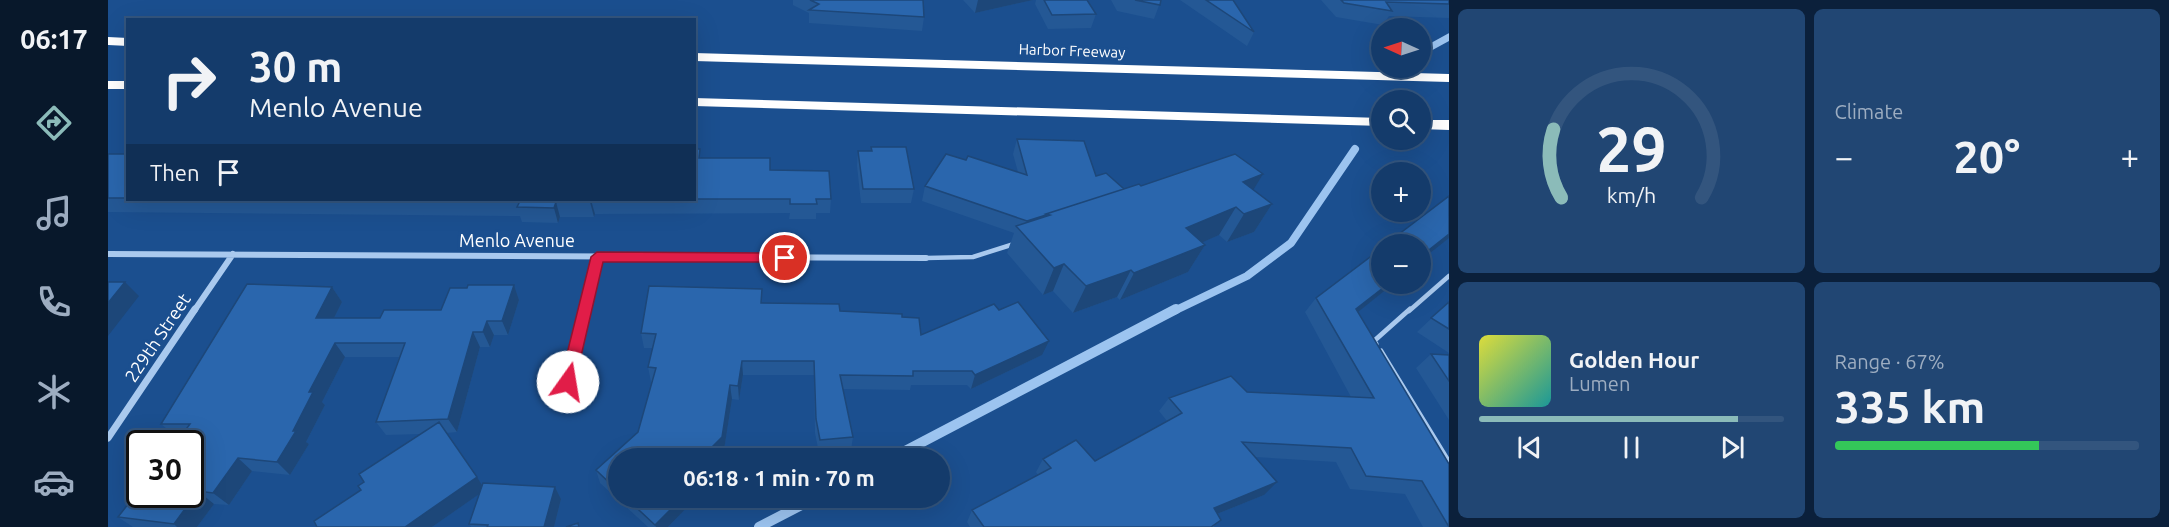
<!DOCTYPE html>
<html lang="en">
<head>
<meta charset="utf-8">
<style>
  body { margin:0; font-family:Ubuntu,sans-serif; background:#214673; color:#f1f3f6; height:100vh; display:flex; flex-direction:column; font-size:22px; white-space:nowrap }
  * { box-sizing:border-box; margin:0 }
  p { font-size:20px; color:#9dadc1 }
  .icon { flex:none; width:33px; height:33px; fill:none; stroke:currentColor; stroke-width:2; stroke-linecap:round; stroke-linejoin:round }
  .map { position:relative; flex:1; overflow:hidden }
  .details { display:flex; flex-direction:column; gap:9px; padding:9px; background:#0b203b; width:720px }
  .details>* { flex:none }
  .banner { position:absolute; left:18px; top:18px; width:570px; height:183px; border-radius:0px; box-shadow:0 6px 24px #0002,0 0 0 2px #33557e; background:#143b6b; color:#f1f3f6; overflow:hidden }
  .needle { width:39px; rotate:273deg }
  .controls { position:absolute; left:1263px; top:18px; display:grid; gap:12px }
  .controls a { display:grid; place-items:center; width:60px; height:60px; border-radius:50%; background:#143b6b; box-shadow:0 6px 24px #0002,0 0 0 2px #33557e; font-size:30px }
  .speed { position:absolute; left:18px; top:430px; display:flex; gap:12px; font-size:30px; font-weight:700; text-align:center }
  .speed>* { display:grid; place-content:center; width:78px; height:78px; border-radius:50%; background:#143b6b; box-shadow:0 6px 24px #0002,0 0 0 2px #33557e; line-height:1 }
  .speed .limit { border:3px solid #111; border-radius:9px; background:#fff; color:#111 }
  .pin { position:absolute; display:grid; place-items:center; width:51px; height:51px; color:#fff; margin:-26px; border:3px solid #fff; border-radius:50%; box-shadow:0 2px 6px #0007 }
  .me { position:absolute; width:66px; margin:-33px; rotate:13deg; stroke-linejoin:round; filter:drop-shadow(0 0 4px #0008) }
  .turn { display:flex; align-items:center; gap:21px; height:126px; padding:0 24px; font-size:27px }
  .turn .icon { width:78px; height:78px; stroke-width:2.5 }
  .turn b { display:block; font-size:42px; line-height:51px }
  .then { display:flex; align-items:center; height:57px; padding:0 24px; background:#0003; gap:12px; font-size:22px }
  .big { font-size:45px; font-weight:700; line-height:1.1 }
  .details .card { flex:1; display:flex; flex-direction:column; justify-content:center; gap:9px; min-width:0; padding:0 21px; border-radius:9px; background:#214673 }
  .details .dial { align-items:center; gap:0 }
  .dial svg { height:156px; overflow:visible; fill:none; stroke:#33557e; stroke-width:7; stroke-linecap:round; text-anchor:middle }
  .dial text { fill:#f1f3f6; stroke:none }
  .song { display:flex; align-items:center; gap:18px }
  .cover { width:72px; height:72px; border-radius:9px; background:linear-gradient(135deg,hsl(60 70% 55%),hsl(180 70% 35%)) }
  .played { height:6px; border-radius:3px; background:linear-gradient(90deg,#8bbbb9 85%,#33557e 85%) }
  .keys { display:flex; justify-content:space-around; direction:ltr }
  .heat { display:flex; justify-content:space-between; align-items:center; font-size:33px; direction:ltr }
  .charge { height:9px; border-radius:4px; background:linear-gradient(90deg,#34c759 67%,#33557e 0) }
  .details .tiles { flex:1; display:grid; gap:9px; grid-template-columns:repeat(2,1fr) }
  .trip { position:absolute; left:500px; top:448px; width:342px; height:60px; border-radius:30px; background:#143b6b; box-shadow:0 6px 24px #0002,0 0 0 2px #33557e; font-weight:700; line-height:60px; text-align:center }
  main { display:flex; flex:1; min-height:0 }
  .tab-bar { display:flex; flex-direction:column; width:108px; justify-content:space-around; align-items:center; background:#08182b; color:#9dadc1 }
  .tab-bar .icon { width:42px; height:42px }
  .tab-bar .current { color:#8bbbb9 }
  .tab-bar b { font-size:27px; color:#f1f3f6 }
  .map>svg:first-child { display:block }
  .lines { fill:none; stroke-linecap:round; stroke-linejoin:round }
  .stream-far2 { stroke:#9cc4f0; stroke-width:7 }
  .stream-far1 { stroke:#9cc4f0; stroke-width:8 }
  .stream { stroke:#9cc4f0; stroke-width:10 }
  .service-far1 { stroke:#a9c9ee; stroke-width:4.5 }
  .service { stroke:#a9c9ee; stroke-width:5 }
  .minor-far1 { stroke:#a9c9ee; stroke-width:6 }
  .minor { stroke:#a9c9ee; stroke-width:7 }
  .motorway { fill:#fff; fill-rule:evenodd }
  .wall { fill:#245895 }
  .shaded-wall { fill:#1d4779 }
  .building { fill:#2a66ad; stroke:#1d4779; stroke-width:1.5 }
  .route { fill:#e11d48; stroke:#92132f; stroke-width:1.5 }
  .labels { text-anchor:middle; stroke-width:6; stroke-linejoin:round; paint-order:stroke }
  .far-street-label { font-size:15px; fill:#fff; stroke:#1b4f8f }
  .street-label { font-size:18px; fill:#fff; stroke:#1b4f8f }
</style>
</head>
<body>
<main>
<nav class="tab-bar">
<b>06:17</b>
<svg class="icon current" aria-label="directions" viewBox="0 0 24 24"><path d="M12 3l9 9-9 9-9-9zM9 14v-3h6M13 9l2 2-2 2"/></svg>
<svg class="icon" aria-label="music" viewBox="0 0 24 24"><path d="M9 18V5l10-2v13"/><circle cx="6" cy="18" r="3"/><circle cx="16" cy="16" r="3"/></svg>
<svg class="icon" aria-label="phone" viewBox="0 0 24 24"><path d="M5 4h4l2 5-3 2q2 4 5 5l2-3 5 2v4C11 20 4 13 5 4z"/></svg>
<svg class="icon" aria-label="climate" viewBox="0 0 24 24"><path d="M12 3v18M4 7l16 10M4 17L20 7"/></svg>
<svg class="icon" aria-label="car" viewBox="0 0 24 24"><path d="M5 17H2v-5l4-1 3-4h7l3 4 3 1v5h-3M9 17h6M6 11h13"/><circle cx="7" cy="17" r="2"/><circle cx="17" cy="17" r="2"/></svg>
</nav>
<div class="map">
<svg width="1341" height="527" viewBox="0 0 1341 527">
  <rect width="100%" height="100%" fill="#1b4f8f"/>
  <g class="lines">
    <!-- stream-far2 -->
    <path class="stream-far2" d="M1321 48 1341 37"/>
    <!-- stream-far1 -->
    <path class="stream-far1" d="M1066 311 1139 276 1183 243 1247 149"/>
    <!-- stream -->
    <path class="stream" d="M782 459 1068 309
      M651 527 707 498"/>
    <!-- service-far1 -->
    <path class="service-far1" d="M818 258 865 257 906 244
      M1301 311 1341 276"/>
    <!-- service -->
    <path class="service" d="M1268 344 1266 341 1302 309
      M1273 351 1341 462"/>
    <!-- minor-far1 -->
    <path class="minor-far1" d="M0 254 818 258
      M86 311 125 254
      M476 311 489 257"/>
    <!-- minor -->
    <path class="minor" d="M455 403 477 309
      M0 438 87 309"/>
    <!-- motorway -->
    <path class="motorway" d="M0 37 20 38V46L0 45Z
      M586 53 1341 74V82L586 61Z
      M0 81H20V89H0Z
      M586 98 1274 118V126L586 106Z
      M1312 120H1341V130L1312 129Z"/>
  </g>
  <!-- wall -->
  <path class="wall" d="M685 0H815L816 17 814 31 701 23V13L685 5Z
    M855 0H925L867 13Z
    M928 0H979L988 14 983 28 940 29 927 4Z
    M1003 0H1053L1046 19 1009 11Z
    M1072 0H1125L1146 32 1139 46Z
    M1213 0H1341V18L1281 16 1275 25 1228 17Z
    M909 139 1016 189 1033 186 1145 190 1164 204 1146 232 1119 242 1111 235 1094 242 1097 245 1080 272 1012 300 1009 297 965 313 945 291 935 295 899 253 906 233 814 201 817 186 858 160 910 172 905 154Z
    M763 147 806 189 803 203H753L749 166 750 151H763Z
    M586 149 593 158 662 170 723 199 722 213H708V219H681L682 213 487 214 486 217H452L450 223 414 222 412 216 0 212V154H20V200H586Z
    M1274 284H1285L1249 312 1341 527H1315L1297 494 1242 489 1228 462 1147 457 1156 495 1109 514 1106 527H862L859 522 864 510 930 475 928 472 935 459 987 461 1059 421 1051 411 1061 398 1139 392 1243 397 1197 312 1208 298Z
    M406 285 411 300 400 335H386L382 347H372L349 432 338 433 374 485 447 487 453 499 446 527H363L361 524 371 494 324 527 253 490 256 482 313 434 278 435 268 422 291 357H237L214 402 217 405 198 442 201 444 182 475 144 471 121 505 106 504 89 527H25L10 517 72 437H69L53 424 224 287 234 302 226 318H272L333 310 359 288Z
    M654 289V303L794 317 813 335 934 355 863 389 859 385H803L802 390 735 389 745 437 743 450 711 453 707 433 706 375H635L631 400 624 399 616 450 510 459V498H588L560 527H540L492 483 488 470 530 432 544 382H543L540 367 545 348H536L533 333Z
    M1341 302V353L1309 332Z
    M1323 354 1341 355V420L1308 368Z"/>
  <!-- shaded-wall -->
  <path class="shaded-wall" d="M870 0H925L867 13Z
    M1155 174 1138 202 1135 182Z
    M483 200 487 214 486 217 482 202Z
    M448 202 452 217 450 223 446 208Z
    M1164 204 1146 232 1119 242 1136 214Z
    M1128 207 1111 235 1063 256 1078 228Z
    M1341 234V238L1312 261V257Z
    M1097 245 1080 272 1012 300 1026 273Z
    M956 264 945 291 935 295 946 268Z
    M1023 270 1009 297 965 313 978 286Z
    M17 282 31 296 0 336V303Z
    M1280 284H1285L1235 324 1248 309Z
    M406 285 411 300 400 335 394 321Z
    M224 287 234 302 219 332 208 318Z
    M379 321 386 335 382 347 375 332Z
    M365 332 372 347 349 432 340 419Z
    M941 341 934 355 863 389 867 375Z
    M227 343 237 357 214 402 217 405 198 442 201 444 182 475 169 462 185 431 201 392Z
    M634 361 635 375 631 400 630 386Z
    M622 385 624 399 616 450 607 459H592Z
    M130 458 144 471 121 505 105 493Z
    M369 477 377 490 324 527H297Z
    M1169 482 1156 495 1094 520 1106 508Z
    M447 487 453 499 446 527H436Z
    M90 491 106 504 89 527H69L66 524Z
    M574 498H588L560 527H548L547 525Z"/>
  <!-- building -->
  <path class="building" d="M702 0H815L816 17 701 10 711 4Z
    M936 0H979L988 14 944 15Z
    M1027 0H1053L1052 5Z
    M1098 0H1125L1146 32Z
    M1233 0H1341V4L1278 2 1284 11 1236 3Z
    M909 139 976 141 988 176 998 173 1016 189 938 214V215L919 221 817 186 838 154 858 160 860 156 919 175Z
    M763 147H798L806 189H755L750 151H764Z
    M586 149H592L591 158H662V170L721 171 723 199H708L709 204H682V199H586Z
    M0 154H20V198H0Z
    M1127 154 1155 174 1135 182 1164 204 1136 214 1128 207 1078 228 1097 245 1026 273 1023 270 978 286 956 264 946 268 908 226 942 215 938 214 1031 184 1033 186Z
    M1341 196V234L1312 257V244H1278Z
    M228 200H483L482 202H448L446 208 409 207 412 201Z
    M1274 248V284H1280L1248 309 1341 464V527L1314 481 1258 476 1243 448 1134 442 1169 482 1106 508 1113 520 1103 527H876L864 510 943 468 935 459 968 440 987 461 1074 413 1061 398 1123 376 1139 392 1266 398 1208 298Z
    M0 282H17L0 303Z
    M139 284 224 287 208 318H272L276 310H333L342 288H359L360 285H406L394 321H379L375 332H365L340 419 268 422 297 343H227L201 392H205L185 431H188L169 462 130 458 105 493 90 491 66 524 10 517 32 489V495H82V444H67L82 424H53Z
    M541 286 654 289 653 303 731 304 732 311 794 314V317L811 318 813 335 886 304 891 310 910 302 941 341 867 375 864 371H805V376L732 375 745 437 712 440 708 419 706 361H634L630 386 622 385 614 437 592 459H510V491L488 470 530 432 548 368 540 367 548 334 533 333Z
    M1341 302V329L1323 318Z
    M1323 354 1341 355V381Z
    M331 422 369 477 297 527H209L206 521 253 490 250 486 256 482 251 474Z
    M375 483 447 487 436 527H379L380 525 361 524Z
    M518 498H574L547 525Z
    M470 523 471 527H458Z"/>
  <!-- route -->
  <path class="route" d="M489 252 677 253 684 258 677 262H495L467 382 460 389 452 382 483 257Z"/>
  <g class="labels">
    <!-- far-street labels -->
    <g class="far-street-label">
      <text transform="translate(964 51) rotate(2)" y="5">Harbor Freeway</text>
    </g>
    <!-- street labels -->
    <g class="street-label">
      <text x="409" y="247">Menlo Avenue</text>
      <text transform="translate(50 338) rotate(-56)" y="6">229th Street</text>
    </g>
  </g>
</svg>
<div class="controls">
<a><svg class="needle" viewBox="-14 -14 28 28"><path d="M0-13l5 13h-10z" fill="#e53935"/><path d="M0 13l5-13h-10z" fill="#9dadc1"/></svg></a>
<a><svg class="icon" aria-label="search" viewBox="0 0 24 24"><circle cx="10" cy="10" r="6"/><path d="M15 15l6 6"/></svg></a>
<a>+</a>
<a>−</a>
</div>
<div class="speed"><div class="limit">30</div></div>
<div class="pin" style="left:677px;top:258px;background:#d93025"><svg class="icon" aria-label="arrive" viewBox="0 0 24 24"><path d="M6 21V4h12l-3 4 3 4H6"/></svg></div>
<svg class="me" style="left:460px;top:382px" viewBox="-20 -20 40 40"><circle r="19" fill="#fff"/><path d="M0-13L10 11 0 6-10 11z" fill="#e11d48"/></svg>
<div class="trip">06:18 · 1 min · 70 m</div>
<div class="banner">
<div class="turn"><svg class="icon" aria-label="right" viewBox="0 0 24 24"><path d="M7 20v-9h11M14 6l5 5-5 5"/></svg><div><b>30 m</b>Menlo Avenue</div></div>
<div class="then">Then<svg class="icon" aria-label="arrive" viewBox="0 0 24 24"><path d="M6 21V4h12l-3 4 3 4H6"/></svg></div>
</div>
</div>
<section class="details">
<div class="tiles">
<div class="card dial"><svg viewBox="0 0 100 80">
<path d="M14 69A42 42 0 1 1 86 69"/>
<path d="M14 69A42 42 0 0 1 10 34" stroke="#8bbbb9"/>
<text x="50" y="56" font-size="32" font-weight="700">29</text>
<text x="50" y="72" font-size="11">km/h</text>
</svg></div>
<div class="card"><p>Climate</p>
<div class="heat"><a>−</a><b class="big">20°</b><a>+</a></div>
</div>
<div class="card">
<div class="song"><i class="cover"></i><div><b>Golden Hour</b><p>Lumen</p></div></div>
<div class="played"></div>
<div class="keys"><svg class="icon" aria-label="previous" viewBox="0 0 24 24"><path d="M18 5L8 12l10 7zM5 5v14"/></svg><svg class="icon" aria-label="pause" viewBox="0 0 24 24"><path d="M8 5v14M16 5v14"/></svg><svg class="icon" aria-label="next" viewBox="0 0 24 24"><path d="M6 5l10 7-10 7zM19 5v14"/></svg></div>
</div>
<div class="card"><p>Range · 67%</p><b class="big">335 km</b><div class="charge"></div></div>
</div>
</section>
</main>
</body>
</html>
